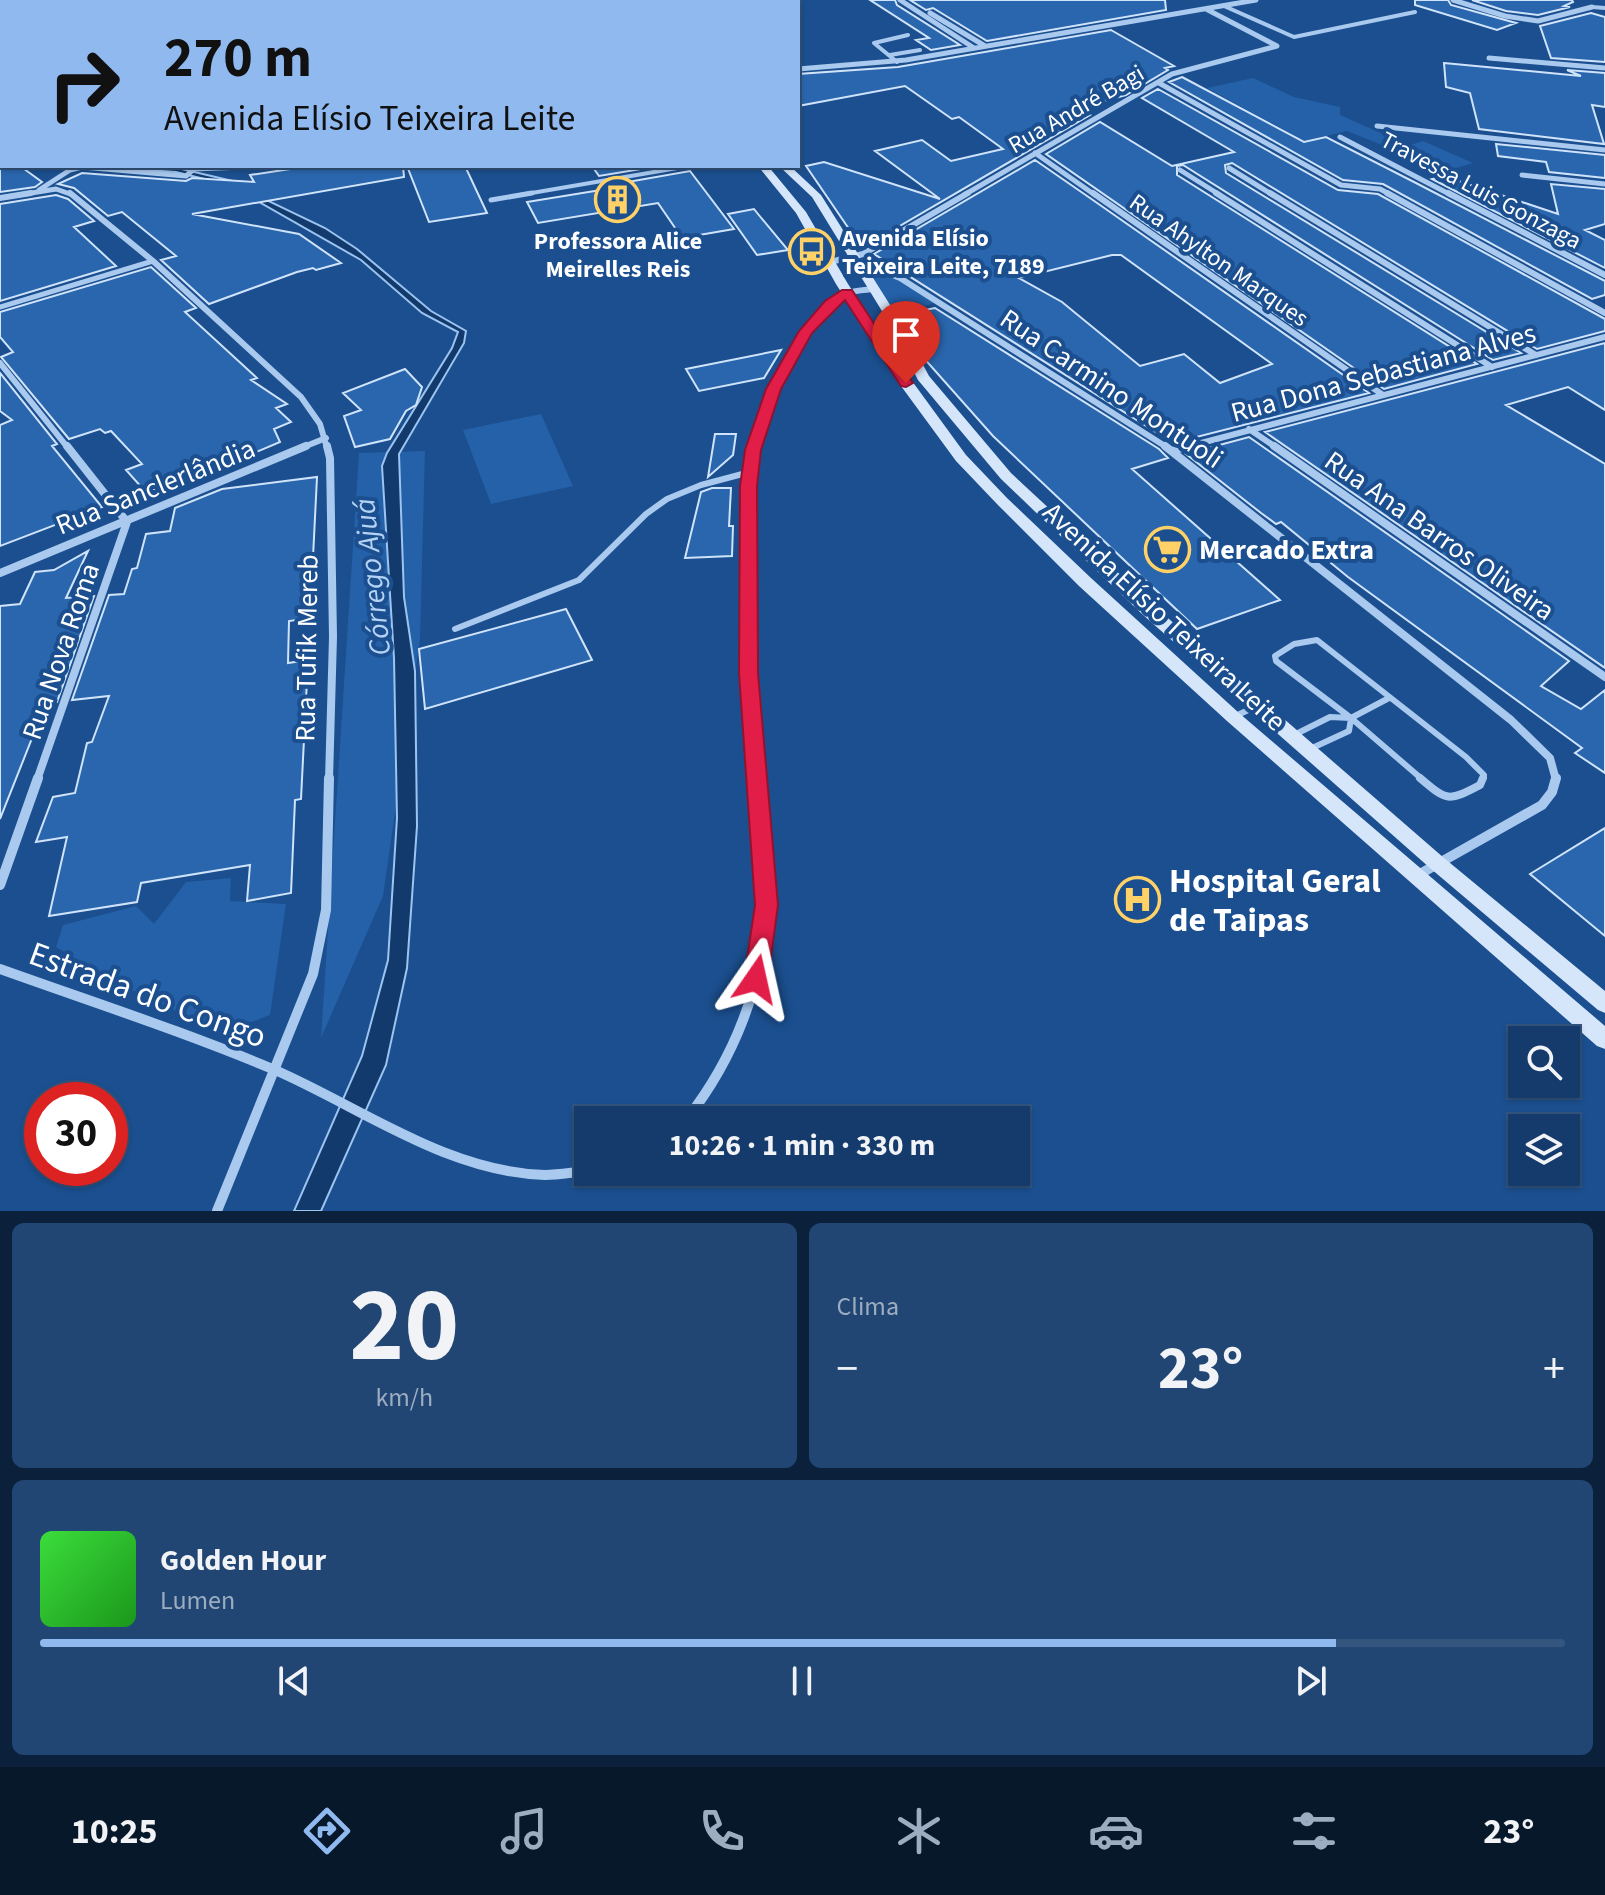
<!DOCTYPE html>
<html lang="pt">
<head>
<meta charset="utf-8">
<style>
  body { margin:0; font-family:"Source Sans 3",sans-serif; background:#214673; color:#f1f3f6; height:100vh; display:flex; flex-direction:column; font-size:30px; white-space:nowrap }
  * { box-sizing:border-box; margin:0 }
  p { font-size:26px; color:#9dadc1 }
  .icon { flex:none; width:44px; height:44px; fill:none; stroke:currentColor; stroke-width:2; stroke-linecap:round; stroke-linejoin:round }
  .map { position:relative; height:1211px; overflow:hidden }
  .details { display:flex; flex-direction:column; gap:12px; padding:12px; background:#0b203b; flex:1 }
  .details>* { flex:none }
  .hud { position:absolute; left:0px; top:0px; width:800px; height:168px; box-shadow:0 2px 6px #0004,0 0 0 2px #33557e; background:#90b9f0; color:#111; overflow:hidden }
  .fabs { position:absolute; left:1508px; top:1026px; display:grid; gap:16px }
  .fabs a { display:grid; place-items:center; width:72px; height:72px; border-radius:0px; background:#143b6b; box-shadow:0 2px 6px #0004,0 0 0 2px #33557e; font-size:40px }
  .speed { position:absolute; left:24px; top:1082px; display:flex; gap:16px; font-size:40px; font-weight:700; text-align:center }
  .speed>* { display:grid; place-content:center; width:104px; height:104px; border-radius:50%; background:#143b6b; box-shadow:0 2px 6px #0004,0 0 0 2px #33557e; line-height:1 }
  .speed .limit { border:12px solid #d22; background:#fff; color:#111 }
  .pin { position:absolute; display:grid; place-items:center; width:68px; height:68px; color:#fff; margin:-82px -34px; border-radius:50% 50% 50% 0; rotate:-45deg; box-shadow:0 0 8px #0007 }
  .pin .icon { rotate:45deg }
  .me { position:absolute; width:88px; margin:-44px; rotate:11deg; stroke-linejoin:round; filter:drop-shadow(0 0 6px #0008) }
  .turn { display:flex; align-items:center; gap:28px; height:168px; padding:0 32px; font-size:36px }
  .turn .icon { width:104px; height:104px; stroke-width:2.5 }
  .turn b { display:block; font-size:56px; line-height:68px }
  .big { font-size:60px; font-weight:700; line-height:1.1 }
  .details .tile { flex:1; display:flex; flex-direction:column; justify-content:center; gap:12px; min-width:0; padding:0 28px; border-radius:12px; background:#214673 }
  .details .dial { align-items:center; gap:0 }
  .dial b { font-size:104px; line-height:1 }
  .song { display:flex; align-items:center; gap:24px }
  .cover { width:96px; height:96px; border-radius:12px; background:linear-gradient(135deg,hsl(120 70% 55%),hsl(120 70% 35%)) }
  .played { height:8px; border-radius:4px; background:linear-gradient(90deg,#90b9f0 85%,#33557e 85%) }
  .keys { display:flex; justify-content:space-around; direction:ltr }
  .heat { display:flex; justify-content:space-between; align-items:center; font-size:44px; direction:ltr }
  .details .tiles { flex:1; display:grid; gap:12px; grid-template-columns:1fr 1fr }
  .tile:last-child { grid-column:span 2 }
  .trip { position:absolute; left:574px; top:1106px; width:456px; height:80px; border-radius:0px; background:#143b6b; box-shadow:0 2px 6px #0004,0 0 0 2px #33557e; font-weight:700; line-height:80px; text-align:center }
  .dock { display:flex; height:128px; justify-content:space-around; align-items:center; background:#08182b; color:#9dadc1 }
  .dock .icon { width:56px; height:56px }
  .dock .selected { color:#90b9f0 }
  .dock b { font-size:36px; color:#f1f3f6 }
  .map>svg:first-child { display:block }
  .green { fill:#2461a8 }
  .water { fill:#123a6d; stroke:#9cc4f0; stroke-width:2 }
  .building { fill:#2a66ad; stroke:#cfe3fa; stroke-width:2; fill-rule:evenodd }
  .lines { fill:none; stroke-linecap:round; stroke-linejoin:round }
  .lane-far3 { stroke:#a9c9ee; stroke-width:4 }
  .lane-far2 { stroke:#a9c9ee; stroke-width:5 }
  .lane-far1 { stroke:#a9c9ee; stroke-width:6 }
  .lane { stroke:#a9c9ee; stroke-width:8 }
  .street-far3 { stroke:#a9c9ee; stroke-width:5 }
  .street-far2 { stroke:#a9c9ee; stroke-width:6 }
  .street-far1 { stroke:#a9c9ee; stroke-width:8 }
  .street { stroke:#a9c9ee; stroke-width:10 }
  .secondary { fill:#d6e6fa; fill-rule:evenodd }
  .route { fill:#e11d48; stroke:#92132f; stroke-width:2 }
  .labels { text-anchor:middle; stroke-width:8; stroke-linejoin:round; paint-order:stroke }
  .far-street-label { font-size:24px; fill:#fff; stroke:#1b4f8f }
  .far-poi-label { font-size:24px; font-weight:bold; fill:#fff; stroke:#1b4f8f; text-anchor:start }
  .street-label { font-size:28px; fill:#fff; stroke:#1b4f8f }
  .poi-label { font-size:28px; font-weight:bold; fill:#fff; stroke:#1b4f8f; text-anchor:start }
  .water-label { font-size:30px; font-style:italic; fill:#b5d3f5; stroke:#1b4f8f }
  .near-poi-label { font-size:34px; font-weight:bold; fill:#fff; stroke:#1b4f8f; text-anchor:start }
  .near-street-label { font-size:34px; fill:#fff; stroke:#1b4f8f }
</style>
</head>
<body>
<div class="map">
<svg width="1605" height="1211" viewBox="0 0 1605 1211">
  <rect width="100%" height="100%" fill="#1b4f8f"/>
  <!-- green -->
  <path class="green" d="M1253 78 1294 97 1340 107V115L1403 143 1387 147 1347 131 1305 141 1207 88Z
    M1423 141 1473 163 1449 170 1401 148Z
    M856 255 900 278 938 301 891 320Z
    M541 414 573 486 491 504 463 430Z
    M425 451 420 640 383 896 321 1038 359 453Z
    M231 878 230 901 286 904 270 1015 223 1033 123 986 56 947 63 925 136 906 154 924 186 882Z"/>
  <!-- water -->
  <path class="water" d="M90 166 173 167 241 183 260 197 325 228 357 249 431 311 466 331 464 343 399 454 404 597 415 671 417 826 407 968 386 1065 321 1211H294L362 1056 388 960 397 818 394 658 382 466 387 453 452 348 458 332 422 313 361 260 229 185 176 172Z"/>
  <!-- building -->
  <path class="building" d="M870 0H895L897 5 960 45 931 50 916 40 929 38Z
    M910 0H1165L1166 10 987 41 933 8 926 10Z
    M1415 0H1448L1451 5 1516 23 1497 30 1415 5Z
    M1472 0H1572L1573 2 1564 6 1570 7 1538 15 1506 11Z
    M1591 13 1605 17V62L1551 58 1540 26Z
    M1111 30 1174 66 1165 68 1168 70 1126 95 1078 108 1090 115 862 248 806 166 824 162 940 199 875 151 922 140 951 161 1003 149 959 117 952 119 905 86 798 106V74L898 67Z
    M1444 63 1581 76 1567 70 1605 73V107L1592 105 1604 144 1479 129 1470 93 1446 87Z
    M1182 77 1304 142 1326 137 1416 183 1605 281V295L1592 299 1383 184 1343 180 1169 82Z
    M1158 89 1338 190 1378 194 1605 319V331L1537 349 1232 163 1225 165 1226 173 1521 353 1493 360 1183 165 1177 166V175L1477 364 1384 389 1046 154 1100 122 1172 166 1234 152 1142 98Z
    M1496 144 1605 155V178L1549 172 1546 162 1498 156Z
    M1035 160 1090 198 1369 393 1173 443 874 254ZM1112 255H1121L1272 364 1220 383 1184 354 1140 366 1062 302 1019 278Z
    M0 166H20L42 182 35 187 0 192Z
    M310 166H403L404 177 192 214 299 234 341 263 316 270 313 268 297 272 209 304 161 260 176 256 122 212 108 216 74 188 58 184 82 173 186 181 192 178 254 182 250 175Z
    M407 166H465L487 213 429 222Z
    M592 166H659L599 176Z
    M690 171 734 229 682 238 658 203 538 223 527 202 607 189 605 186Z
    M1444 176 1558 214 1551 184 1605 189V224L1585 230 1605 240V268L1432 179Z
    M56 195 68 199 94 221 74 227 116 266 0 301V204Z
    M754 209 758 214 788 250 757 255 728 214Z
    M151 267 196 308 185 312 257 378 251 380 287 404 276 408 291 422 274 429 280 442 169 489H143L126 470 142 464 111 431 105 433 100 429 69 439 1 357 13 352 0 337V312Z
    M935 308 1159 449 1168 458 1132 469 1280 600 1197 629 993 436 921 355 919 351 925 349 918 339 919 326 933 325 920 311Z
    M1605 343V410L1568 387 1506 405 1605 464V668L1265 432Z
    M781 350 764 378 699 391 686 369Z
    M405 369 422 387 416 405 406 411 390 439 355 447 344 416 361 410 343 393Z
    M0 373 57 444 52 446 102 507 0 546V425L12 420 0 411Z
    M715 434H736L733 455 708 477Z
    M1249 437 1569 661 1541 686 1581 709 1605 690V773L1575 753 1582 748 1348 577 1281 522 1276 524 1261 513 1186 454Z
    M317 477 310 618 289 621 288 663 308 660 301 799 295 800 291 893 247 901 250 865 141 883 137 902 49 916 67 837 36 842 53 797 75 793 87 743 92 742 109 696 72 700 109 595 124 594 132 569 137 568 146 534 170 531 175 508 222 489Z
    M712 488H731L729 526H733L732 556 685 558 701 492Z
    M88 551 66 598 94 596 57 702 46 703 0 819V606L20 604 35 572 54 570Z
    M566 609 592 660 425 709 419 649Z
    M1605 828V936L1530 874Z"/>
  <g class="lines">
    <!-- lane-far3 -->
    <path class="lane-far3" d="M1224 6 1294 37 1415 12
      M1592 7 1605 8
      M890 55 920 50
      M897 62 874 43 908 35
      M520 195 689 166"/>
    <!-- lane-far2 -->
    <path class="lane-far2" d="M491 200 532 193
      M0 307 153 261"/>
    <!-- lane-far1 -->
    <path class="lane-far1" d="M455 629 579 580 646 514 667 499 701 485 750 472
      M1233 717 1255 707
      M1294 735 1330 717 1351 718 1389 698
      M1310 749 1349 731 1351 718
      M1423 780 1351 718 1276 661 1275 656 1294 644 1317 640 1466 757 1484 775 1482 780"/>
    <!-- lane -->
    <path class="lane" d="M1420 778C1447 801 1448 802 1480 785L1483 778"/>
    <!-- street-far3 -->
    <path class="street-far3" d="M900 0 974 48
      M1453 0 1505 16 1538 21 1592 7
      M930 13 985 46
      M1489 58 1605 68
      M798 69 906 60 1256 0
      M1159 83 1341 185 1380 189 1391 195
      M1377 126 1605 150
      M1340 137 1451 195
      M1035 153 1095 195
      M1229 168 1273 195
      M1180 170 1220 195
      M1522 175 1605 184
      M39 190 70 170 82 167 186 176 194 169 266 166
      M19 195 56 189 73 195
      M964 195 1172 74 1277 46 1206 9"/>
    <!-- street-far2 -->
    <path class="street-far2" d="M70 193 153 261 301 397 320 424 327 448
      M1093 193 1383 395
      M1216 193 1492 367
      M1270 193 1536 355
      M1387 193 1605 313
      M1448 193 1605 275
      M0 198 31 193
      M854 259 900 278 1168 448
      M830 262 863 254 968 193
      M0 363 68 448
      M1249 429 1277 448
      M301 448 326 438
      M754 448C768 406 801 308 848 293 856 290 865 290 873 289
      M1182 448 1605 337"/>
    <!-- street-far1 -->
    <path class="street-far1" d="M327 446 330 458 333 637 329 780
      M754 446 749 486 748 673 756 780
      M1165 446 1511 720 1550 758 1556 780
      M1274 446 1605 677
      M1172 451 1189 446
      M0 573 306 446
      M37 780 127 522 67 446"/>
    <!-- street -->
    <path class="street" d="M1418 875 1542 805 1552 792 1556 778
      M0 885 38 778
      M0 969C92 1002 185 1032 275 1070 362 1108 447 1172 545 1175 559 1175 574 1172 588 1171
      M686 1120C734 1059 764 984 766 906 767 864 759 820 756 778
      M217 1211 313 974 326 910 329 778"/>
    <!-- secondary -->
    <path class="secondary" d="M462 0H472L473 2H464Z
      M482 0H492L493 2H484Z
      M758 166H768L806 212 848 284 912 381 966 455 1007 498 1091 578 1239 713 1605 1026V1049L1597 1046 1227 721 1079 586 997 504 956 461 901 386 836 284 796 213Z
      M779 166H790L821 195 897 316 929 376 1011 473 1154 606 1444 858 1605 991V1013L1598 1010 1430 868 1142 614 1001 479 918 380 885 316 812 197Z"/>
  </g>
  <!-- route -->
  <path class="route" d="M842 290H852L913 383 906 387 901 386 845 300 812 333 781 389 761 450 757 486 758 673 778 905 768 979 765 987 756 990 748 987 744 979 755 905 739 673 740 486 745 450 766 389 799 331 825 301Z"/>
  <!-- icons -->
  <defs>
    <symbol id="building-ring" viewBox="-11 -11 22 22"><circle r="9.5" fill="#1b4f8f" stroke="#ffd166" stroke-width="1.5"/><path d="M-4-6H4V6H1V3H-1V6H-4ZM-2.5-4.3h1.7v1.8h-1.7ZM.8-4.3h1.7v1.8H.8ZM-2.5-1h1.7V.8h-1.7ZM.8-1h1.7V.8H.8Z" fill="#ffd166"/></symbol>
    <symbol id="bus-ring" viewBox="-11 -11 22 22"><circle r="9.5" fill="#1b4f8f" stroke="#ffd166" stroke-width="1.5"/><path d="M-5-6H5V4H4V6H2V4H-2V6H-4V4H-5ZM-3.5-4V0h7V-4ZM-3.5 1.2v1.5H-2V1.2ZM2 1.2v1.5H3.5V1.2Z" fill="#ffd166"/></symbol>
    <symbol id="supermarket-ring" viewBox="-11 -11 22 22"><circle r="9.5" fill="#1b4f8f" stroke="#ffd166" stroke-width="1.5"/><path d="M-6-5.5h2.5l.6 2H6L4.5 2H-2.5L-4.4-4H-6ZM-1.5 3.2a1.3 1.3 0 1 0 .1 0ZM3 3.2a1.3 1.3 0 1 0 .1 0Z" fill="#ffd166"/></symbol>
    <symbol id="hospital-ring" viewBox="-11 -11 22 22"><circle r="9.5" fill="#1b4f8f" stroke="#ffd166" stroke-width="1.5"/><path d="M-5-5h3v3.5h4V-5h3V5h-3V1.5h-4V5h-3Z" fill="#ffd166"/></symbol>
  </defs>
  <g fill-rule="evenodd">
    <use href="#building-ring" x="592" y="174" width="51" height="51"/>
    <use href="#bus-ring" x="786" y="226" width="51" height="51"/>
    <use href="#supermarket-ring" x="1142" y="524" width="51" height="51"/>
    <use href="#hospital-ring" x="1112" y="874" width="51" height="51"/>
  </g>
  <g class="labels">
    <!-- far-street labels -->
    <g class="far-street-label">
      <text transform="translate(1076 109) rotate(-30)" y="8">Rua André Bagi</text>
      <text transform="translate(1481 190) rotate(28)" y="8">Travessa Luis Gonzaga</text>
      <text transform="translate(1219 260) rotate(35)" y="8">Rua Ahylton Marques</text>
    </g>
    <!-- far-poi labels -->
    <g class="far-poi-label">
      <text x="842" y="246">Avenida Elísio<tspan x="842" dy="28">Teixeira Leite, 7189</tspan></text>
      <text x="618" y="249" text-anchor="middle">Professora Alice<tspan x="618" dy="28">Meirelles Reis</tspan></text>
    </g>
    <!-- street labels -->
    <g class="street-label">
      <text transform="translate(1383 372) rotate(-15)" y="10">Rua Dona Sebastiana Alves</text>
      <text transform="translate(1112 388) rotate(34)" y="10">Rua Carmino Montuoli</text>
      <text transform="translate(155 486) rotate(-22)" y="10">Rua Sanclerlândia</text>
      <text transform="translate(1440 535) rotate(35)" y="10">Rua Ana Barros Oliveira</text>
      <text transform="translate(1165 616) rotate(43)" y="10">Avenida Elísio Teixeira Leite</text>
      <text transform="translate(306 648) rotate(-89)" y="10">Rua Tufik Mereb</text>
      <text transform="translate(60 651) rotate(-71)" y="10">Rua Nova Roma</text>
    </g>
    <!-- poi labels -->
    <g class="poi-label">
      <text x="1199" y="559">Mercado Extra</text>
    </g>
    <!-- water labels -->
    <g class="water-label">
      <text transform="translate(372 577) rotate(-96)" y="10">Córrego Ajuá</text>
    </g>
    <!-- near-poi labels -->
    <g class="near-poi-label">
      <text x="1169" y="892">Hospital Geral<tspan x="1169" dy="39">de Taipas</tspan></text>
    </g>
    <!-- near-street labels -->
    <g class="near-street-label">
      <text transform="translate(148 994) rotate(20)" y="12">Estrada do Congo</text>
    </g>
  </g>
</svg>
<div class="fabs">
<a><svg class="icon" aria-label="search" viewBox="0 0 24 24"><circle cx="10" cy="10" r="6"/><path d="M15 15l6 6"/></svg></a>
<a><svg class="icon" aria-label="layers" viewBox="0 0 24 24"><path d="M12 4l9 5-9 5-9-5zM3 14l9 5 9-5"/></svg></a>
</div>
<div class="speed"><div class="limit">30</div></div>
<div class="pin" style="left:906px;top:383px;background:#d93025"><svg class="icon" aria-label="arrive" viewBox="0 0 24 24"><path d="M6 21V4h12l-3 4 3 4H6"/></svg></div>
<svg class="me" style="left:756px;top:979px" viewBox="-20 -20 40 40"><path d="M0-17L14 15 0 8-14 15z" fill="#e11d48" stroke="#fff" stroke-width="4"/></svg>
<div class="trip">10:26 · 1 min · 330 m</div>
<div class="hud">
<div class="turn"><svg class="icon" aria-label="right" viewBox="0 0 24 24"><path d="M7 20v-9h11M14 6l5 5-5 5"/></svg><div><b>270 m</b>Avenida Elísio Teixeira Leite</div></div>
</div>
</div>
<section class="details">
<div class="tiles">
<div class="tile dial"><b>20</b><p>km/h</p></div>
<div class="tile"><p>Clima</p>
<div class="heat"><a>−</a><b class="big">23°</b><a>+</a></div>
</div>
<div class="tile">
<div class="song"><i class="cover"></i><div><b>Golden Hour</b><p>Lumen</p></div></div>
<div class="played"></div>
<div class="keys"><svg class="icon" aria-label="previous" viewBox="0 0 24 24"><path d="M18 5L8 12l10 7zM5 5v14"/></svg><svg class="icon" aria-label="pause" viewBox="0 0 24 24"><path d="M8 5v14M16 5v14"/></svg><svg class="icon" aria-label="next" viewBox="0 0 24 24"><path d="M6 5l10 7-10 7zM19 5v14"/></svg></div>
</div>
</div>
</section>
<nav class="dock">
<b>10:25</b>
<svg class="icon selected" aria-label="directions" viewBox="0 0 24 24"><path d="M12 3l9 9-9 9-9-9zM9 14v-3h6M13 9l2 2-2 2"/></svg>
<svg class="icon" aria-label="music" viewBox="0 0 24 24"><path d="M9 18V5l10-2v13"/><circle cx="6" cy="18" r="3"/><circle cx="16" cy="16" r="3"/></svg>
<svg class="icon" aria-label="phone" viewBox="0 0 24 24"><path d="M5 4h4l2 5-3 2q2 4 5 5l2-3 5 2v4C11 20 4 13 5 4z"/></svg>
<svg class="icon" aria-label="climate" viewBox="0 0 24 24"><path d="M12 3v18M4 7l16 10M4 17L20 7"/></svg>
<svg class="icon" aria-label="car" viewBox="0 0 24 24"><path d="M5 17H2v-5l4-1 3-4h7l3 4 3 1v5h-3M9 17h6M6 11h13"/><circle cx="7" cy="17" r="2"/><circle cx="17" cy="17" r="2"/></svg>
<svg class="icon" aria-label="filters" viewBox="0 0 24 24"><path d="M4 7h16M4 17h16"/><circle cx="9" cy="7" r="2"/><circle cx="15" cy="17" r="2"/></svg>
<b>23°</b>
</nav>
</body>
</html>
